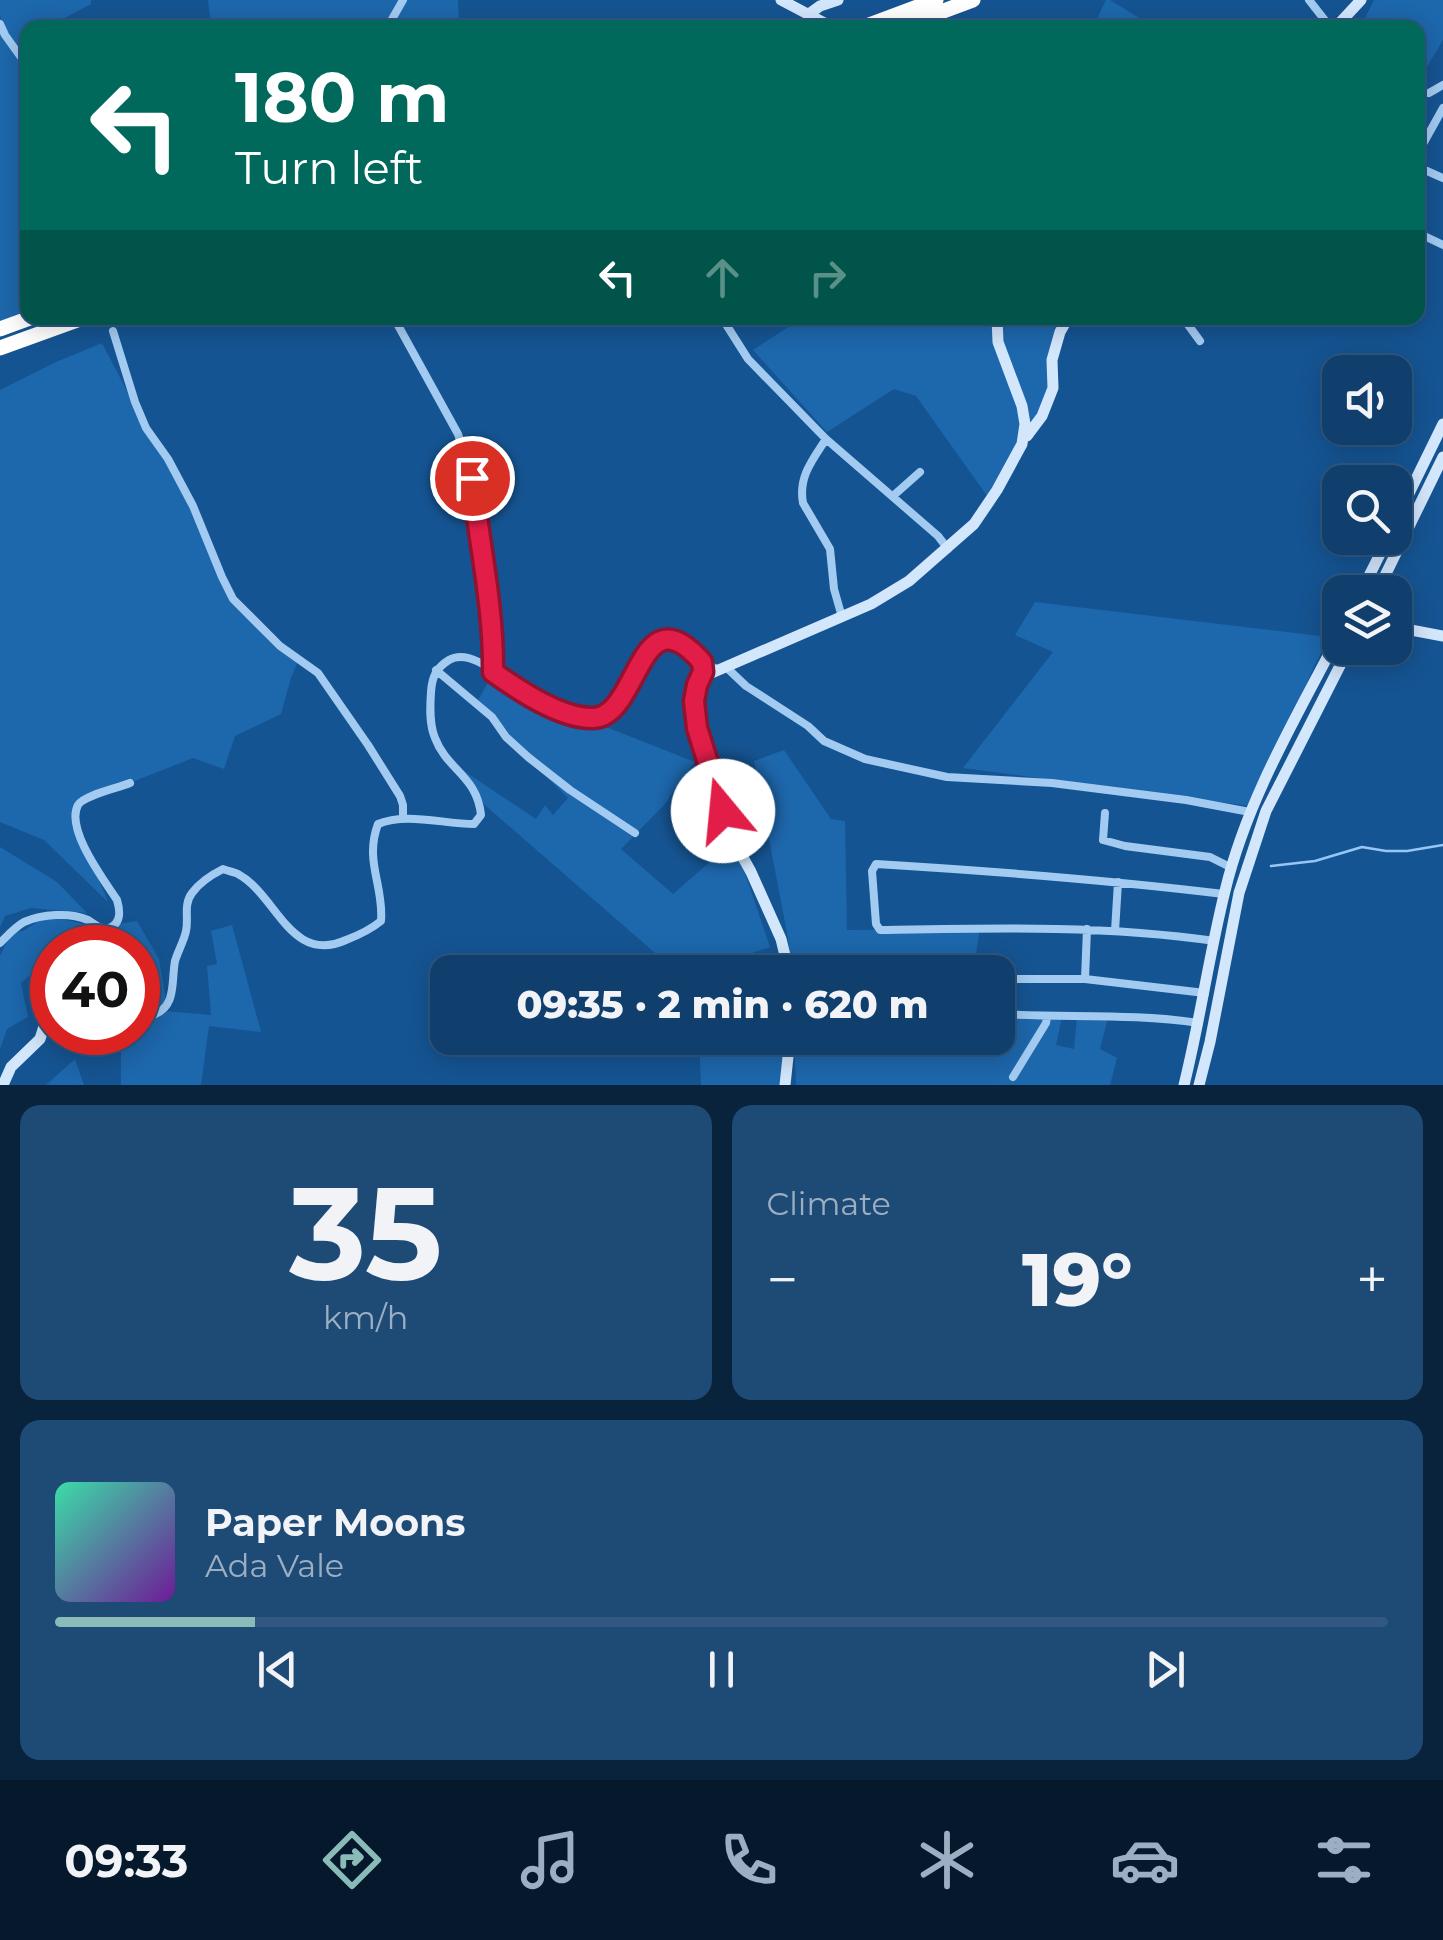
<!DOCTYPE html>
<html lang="en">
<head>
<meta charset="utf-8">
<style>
  body { margin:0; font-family:Montserrat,sans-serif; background:#1e4a76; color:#f1f3f6; height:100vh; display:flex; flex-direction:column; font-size:38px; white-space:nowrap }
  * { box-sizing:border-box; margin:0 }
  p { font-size:32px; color:#9cafc2 }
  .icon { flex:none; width:55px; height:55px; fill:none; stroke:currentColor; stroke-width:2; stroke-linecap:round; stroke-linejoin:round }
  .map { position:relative; height:1085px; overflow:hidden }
  .drawer { display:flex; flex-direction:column; gap:20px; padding:20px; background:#09233c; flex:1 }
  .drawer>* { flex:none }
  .guide { position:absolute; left:20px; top:20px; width:1405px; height:305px; border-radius:20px; box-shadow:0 5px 25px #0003,0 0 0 2px #305881; background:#00695c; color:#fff; overflow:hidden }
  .controls { position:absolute; left:1322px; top:355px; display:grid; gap:20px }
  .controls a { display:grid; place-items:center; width:90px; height:90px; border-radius:20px; background:#103f6e; box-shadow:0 5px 25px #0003,0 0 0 2px #305881; font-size:50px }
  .speed { position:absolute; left:30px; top:925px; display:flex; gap:20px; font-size:50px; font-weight:700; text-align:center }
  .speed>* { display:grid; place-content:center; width:130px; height:130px; border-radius:50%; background:#103f6e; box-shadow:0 5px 25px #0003,0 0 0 2px #305881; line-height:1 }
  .speed .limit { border:15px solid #d22; background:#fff; color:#111 }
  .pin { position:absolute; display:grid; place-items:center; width:85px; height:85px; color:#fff; margin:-42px; border:5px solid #fff; border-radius:50%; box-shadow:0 2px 10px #0007 }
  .me { position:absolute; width:110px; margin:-55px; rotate:343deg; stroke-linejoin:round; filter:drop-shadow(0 0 8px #0008) }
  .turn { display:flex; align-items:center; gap:35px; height:210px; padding:0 50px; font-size:45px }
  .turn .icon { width:130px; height:130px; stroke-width:2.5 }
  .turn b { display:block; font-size:70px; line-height:85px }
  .lanes { display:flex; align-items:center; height:95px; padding:0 50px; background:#0003; justify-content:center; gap:50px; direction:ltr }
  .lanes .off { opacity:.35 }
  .big { font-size:75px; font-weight:800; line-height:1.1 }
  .drawer .tile { flex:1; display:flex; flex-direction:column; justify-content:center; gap:15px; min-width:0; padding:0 35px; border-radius:20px; background:#1e4a76 }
  .drawer .dial { align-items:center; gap:0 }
  .dial b { font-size:130px; line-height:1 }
  .song { display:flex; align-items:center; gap:30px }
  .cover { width:120px; height:120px; border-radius:15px; background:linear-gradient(135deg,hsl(160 70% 55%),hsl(280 70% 35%)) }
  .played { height:10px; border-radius:5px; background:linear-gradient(90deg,#8bbbb9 15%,#305881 15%) }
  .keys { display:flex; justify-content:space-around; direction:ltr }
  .heat { display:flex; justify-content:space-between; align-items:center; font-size:55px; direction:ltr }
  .drawer .tiles { flex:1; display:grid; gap:20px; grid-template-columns:1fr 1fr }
  .tile:last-child { grid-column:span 2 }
  .trip { position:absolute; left:430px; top:955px; width:585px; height:100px; border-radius:20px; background:#103f6e; box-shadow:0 5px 25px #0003,0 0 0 2px #305881; font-weight:800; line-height:100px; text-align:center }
  .tab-bar { display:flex; height:160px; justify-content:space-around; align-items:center; background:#06192c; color:#9cafc2 }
  .tab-bar .icon { width:70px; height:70px }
  .tab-bar .selected { color:#8bbbb9 }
  .tab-bar b { font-size:45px; color:#f1f3f6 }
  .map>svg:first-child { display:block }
  .green { fill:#1d67ac }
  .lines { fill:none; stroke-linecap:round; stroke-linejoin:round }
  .stream { stroke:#96c7f4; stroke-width:2.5 }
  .street { stroke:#a3cbf1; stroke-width:8 }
  .secondary { stroke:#d2e6fc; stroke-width:11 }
  .highway { stroke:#fff; stroke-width:15 }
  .route-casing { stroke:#92132f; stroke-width:25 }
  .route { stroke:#e11d48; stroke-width:18 }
</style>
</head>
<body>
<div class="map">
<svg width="1443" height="1085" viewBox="0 0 1443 1085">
  <rect width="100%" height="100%" fill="#155492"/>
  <!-- green -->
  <path class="green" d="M0 0H91V4L48 27 28 28 27 39 14 47 27 68V314L0 326V26L10 38 0 16Z
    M208 0H458L459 27H211Z
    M1106 0H1110L1154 27H1093Z
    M1374 0H1443V40L1418 82V28L1365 27 1366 16Z
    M802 318H1064L1052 360 1053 388 1042 416 1025 424 990 500 916 396 894 389 827 432 753 350Z
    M102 343 146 428 168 459 234 599 298 661 291 678 281 714 235 736 224 769 193 758 79 803 76 824 108 902 44 840 0 822V390L56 362Z
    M1035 602 1328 637 1250 806 963 768 1053 652 1015 635Z
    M493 673 606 727 695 762 664 805 621 849 673 894 734 841 770 947 695 972H677L479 800 452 763 536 819 545 805 553 815 568 798 506 737 476 704Z
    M784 750 831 819 845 821 847 930 980 929 973 972H790L788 938 754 761Z
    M0 847 57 882 87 913 31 908 5 916 0 927Z
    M47 916 98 927 137 921 159 959 167 1006 164 1011 211 1015 207 966 217 964 211 931 232 925 261 1032 209 1026 201 1085H121V1033L138 1032V948H52V962L47 960 21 983 28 1017 7 1029 0 1049V956L12 931H23Z
    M998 1013 1062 1017 1056 1045 1074 1049 1077 1017 1108 1018 1100 1049 1117 1058 1110 1085H796L794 1038H998Z
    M699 1038H789L785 1085H701Z
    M75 1059 84 1085H46Z"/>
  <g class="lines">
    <!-- stream -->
    <path class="stream" d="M1271 866 1315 861 1362 847 1386 851H1407L1443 845"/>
    <!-- street -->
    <path class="street" d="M1309 0 1331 28
      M0 24 5 35 28 67
      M387 28 403 0
      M1429 93 1443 85
      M1418 153 1443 108
      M1418 167 1443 178
      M1418 233 1443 245
      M394 318 458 434 472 479 485 582 494 630 493 672
      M722 318 748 359 826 439C813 459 798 477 803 503L830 549 834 589 842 617
      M1183 318 1200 341
      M113 331 135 402 146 428 168 459 193 506 222 577 233 599 280 646 318 673 368 745 400 796 403 805V819
      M826 439 938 536 948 549
      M893 496 920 472
      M727 668 746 686 808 726 824 741 865 759 947 777 1052 783 1186 800 1250 812
      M436 670 492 717 506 737 528 757 570 790 635 833
      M1105 813 1103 840 1125 846 1210 857 1232 868
      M1087 929 1085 979 1205 993
      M1115 931 1118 882
      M1215 941C1104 925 992 928 880 930L876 924 872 871 876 864C992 871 1108 880 1224 894
      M0 943C7 936 15 927 24 922 42 914 70 912 88 920 95 924 101 931 109 928 122 923 120 910 117 900 104 880 65 829 78 805 84 795 118 788 130 783
      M998 979H1085
      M138 1003 153 1015C177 1006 171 983 175 961 178 951 184 941 186 931 189 918 183 905 192 893 200 882 211 875 223 869 225 870 237 873 238 874 277 895 290 965 346 940 359 935 370 930 381 921 384 885 364 862 378 824 406 812 443 824 474 824L481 815C477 776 447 770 435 738 429 724 430 706 431 692 432 677 436 668 449 660 473 646 507 684 528 696 543 705 576 719 593 718 636 716 626 644 669 639 689 637 698 664 720 670
      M998 1014C1064 1018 1133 1013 1199 1023
      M1013 1077 1046 1023 1047 1017"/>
    <!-- secondary -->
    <path class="secondary" d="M781 0 834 28
      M809 14 820 6 838 0
      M1335 28 1361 0
      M1027 436 1042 416 1053 388 1052 360 1060 332 1068 318
      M1395 522 1443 424
      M1361 592 1388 538
      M1377 592 1443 457
      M1395 627 1443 636
      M789 972 781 939 751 872 734 841 697 728 695 701 697 685 707 675 871 604 909 581 974 524 997 490 1022 444 1025 424 1022 406 998 342 997 318
      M3 1085 11 1067 40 1039 46 1020 47 1003 52 995
      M785 1085 790 1038
      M1184 1085C1200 1021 1209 955 1225 891 1247 799 1297 716 1340 633
      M1199 1085 1210 1042 1239 893 1266 811 1349 648"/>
    <!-- highway -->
    <path class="highway" d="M861 28 936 0
      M898 28 973 0
      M0 329 30 318
      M0 348 83 318"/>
  </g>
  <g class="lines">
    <defs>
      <path id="route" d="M472 478C479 543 494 608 493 672 518 690 561 719 593 718 640 717 638 589 702 662L703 672 697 685 694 701 697 728 723 811"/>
    </defs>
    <!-- route casing -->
    <use href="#route" class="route-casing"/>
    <!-- route -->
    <use href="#route" class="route"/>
  </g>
</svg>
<div class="controls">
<a><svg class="icon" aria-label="sound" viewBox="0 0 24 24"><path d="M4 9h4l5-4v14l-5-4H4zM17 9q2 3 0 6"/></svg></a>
<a><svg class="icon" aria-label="search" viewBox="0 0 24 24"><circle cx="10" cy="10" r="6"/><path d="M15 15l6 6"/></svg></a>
<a><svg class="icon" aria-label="layers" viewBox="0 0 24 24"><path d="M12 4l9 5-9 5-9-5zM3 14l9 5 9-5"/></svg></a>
</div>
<div class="speed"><div class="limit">40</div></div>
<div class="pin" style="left:472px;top:478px;background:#d93025"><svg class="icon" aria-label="arrive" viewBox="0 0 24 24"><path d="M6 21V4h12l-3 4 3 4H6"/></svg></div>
<svg class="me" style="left:723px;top:811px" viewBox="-20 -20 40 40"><circle r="19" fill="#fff"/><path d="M0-13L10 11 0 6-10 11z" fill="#e11d48"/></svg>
<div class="trip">09:35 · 2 min · 620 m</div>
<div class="guide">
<div class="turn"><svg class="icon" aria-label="left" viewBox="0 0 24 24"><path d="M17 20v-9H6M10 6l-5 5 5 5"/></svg><div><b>180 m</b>Turn left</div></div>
<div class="lanes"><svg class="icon" aria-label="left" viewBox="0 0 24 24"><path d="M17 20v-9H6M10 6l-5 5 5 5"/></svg><svg class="icon off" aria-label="ahead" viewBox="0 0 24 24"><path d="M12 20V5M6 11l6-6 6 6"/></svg><svg class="icon off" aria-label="right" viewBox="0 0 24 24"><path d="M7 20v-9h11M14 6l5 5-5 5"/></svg></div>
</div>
</div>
<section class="drawer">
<div class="tiles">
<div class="tile dial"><b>35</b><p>km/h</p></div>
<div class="tile"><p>Climate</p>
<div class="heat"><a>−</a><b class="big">19°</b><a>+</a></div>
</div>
<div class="tile">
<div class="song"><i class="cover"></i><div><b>Paper Moons</b><p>Ada Vale</p></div></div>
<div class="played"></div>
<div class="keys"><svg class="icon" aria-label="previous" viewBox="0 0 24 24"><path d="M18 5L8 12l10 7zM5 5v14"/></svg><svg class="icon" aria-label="pause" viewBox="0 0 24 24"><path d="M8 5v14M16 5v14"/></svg><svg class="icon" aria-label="next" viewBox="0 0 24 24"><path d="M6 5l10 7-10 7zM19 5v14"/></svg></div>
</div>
</div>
</section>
<nav class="tab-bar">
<b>09:33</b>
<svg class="icon selected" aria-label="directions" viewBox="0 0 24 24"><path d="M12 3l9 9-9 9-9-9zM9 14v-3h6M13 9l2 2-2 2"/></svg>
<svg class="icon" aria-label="music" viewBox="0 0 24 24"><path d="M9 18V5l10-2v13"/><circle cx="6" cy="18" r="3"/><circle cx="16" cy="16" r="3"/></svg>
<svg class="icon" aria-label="phone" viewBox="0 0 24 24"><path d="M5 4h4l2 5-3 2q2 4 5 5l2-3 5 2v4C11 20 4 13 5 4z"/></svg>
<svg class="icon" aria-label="climate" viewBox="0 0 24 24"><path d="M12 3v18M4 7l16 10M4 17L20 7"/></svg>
<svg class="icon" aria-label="car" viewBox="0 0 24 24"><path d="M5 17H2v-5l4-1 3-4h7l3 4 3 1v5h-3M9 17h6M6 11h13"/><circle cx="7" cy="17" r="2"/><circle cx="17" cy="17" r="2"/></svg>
<svg class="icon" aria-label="filters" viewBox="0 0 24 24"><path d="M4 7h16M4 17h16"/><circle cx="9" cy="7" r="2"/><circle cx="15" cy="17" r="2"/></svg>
</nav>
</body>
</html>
